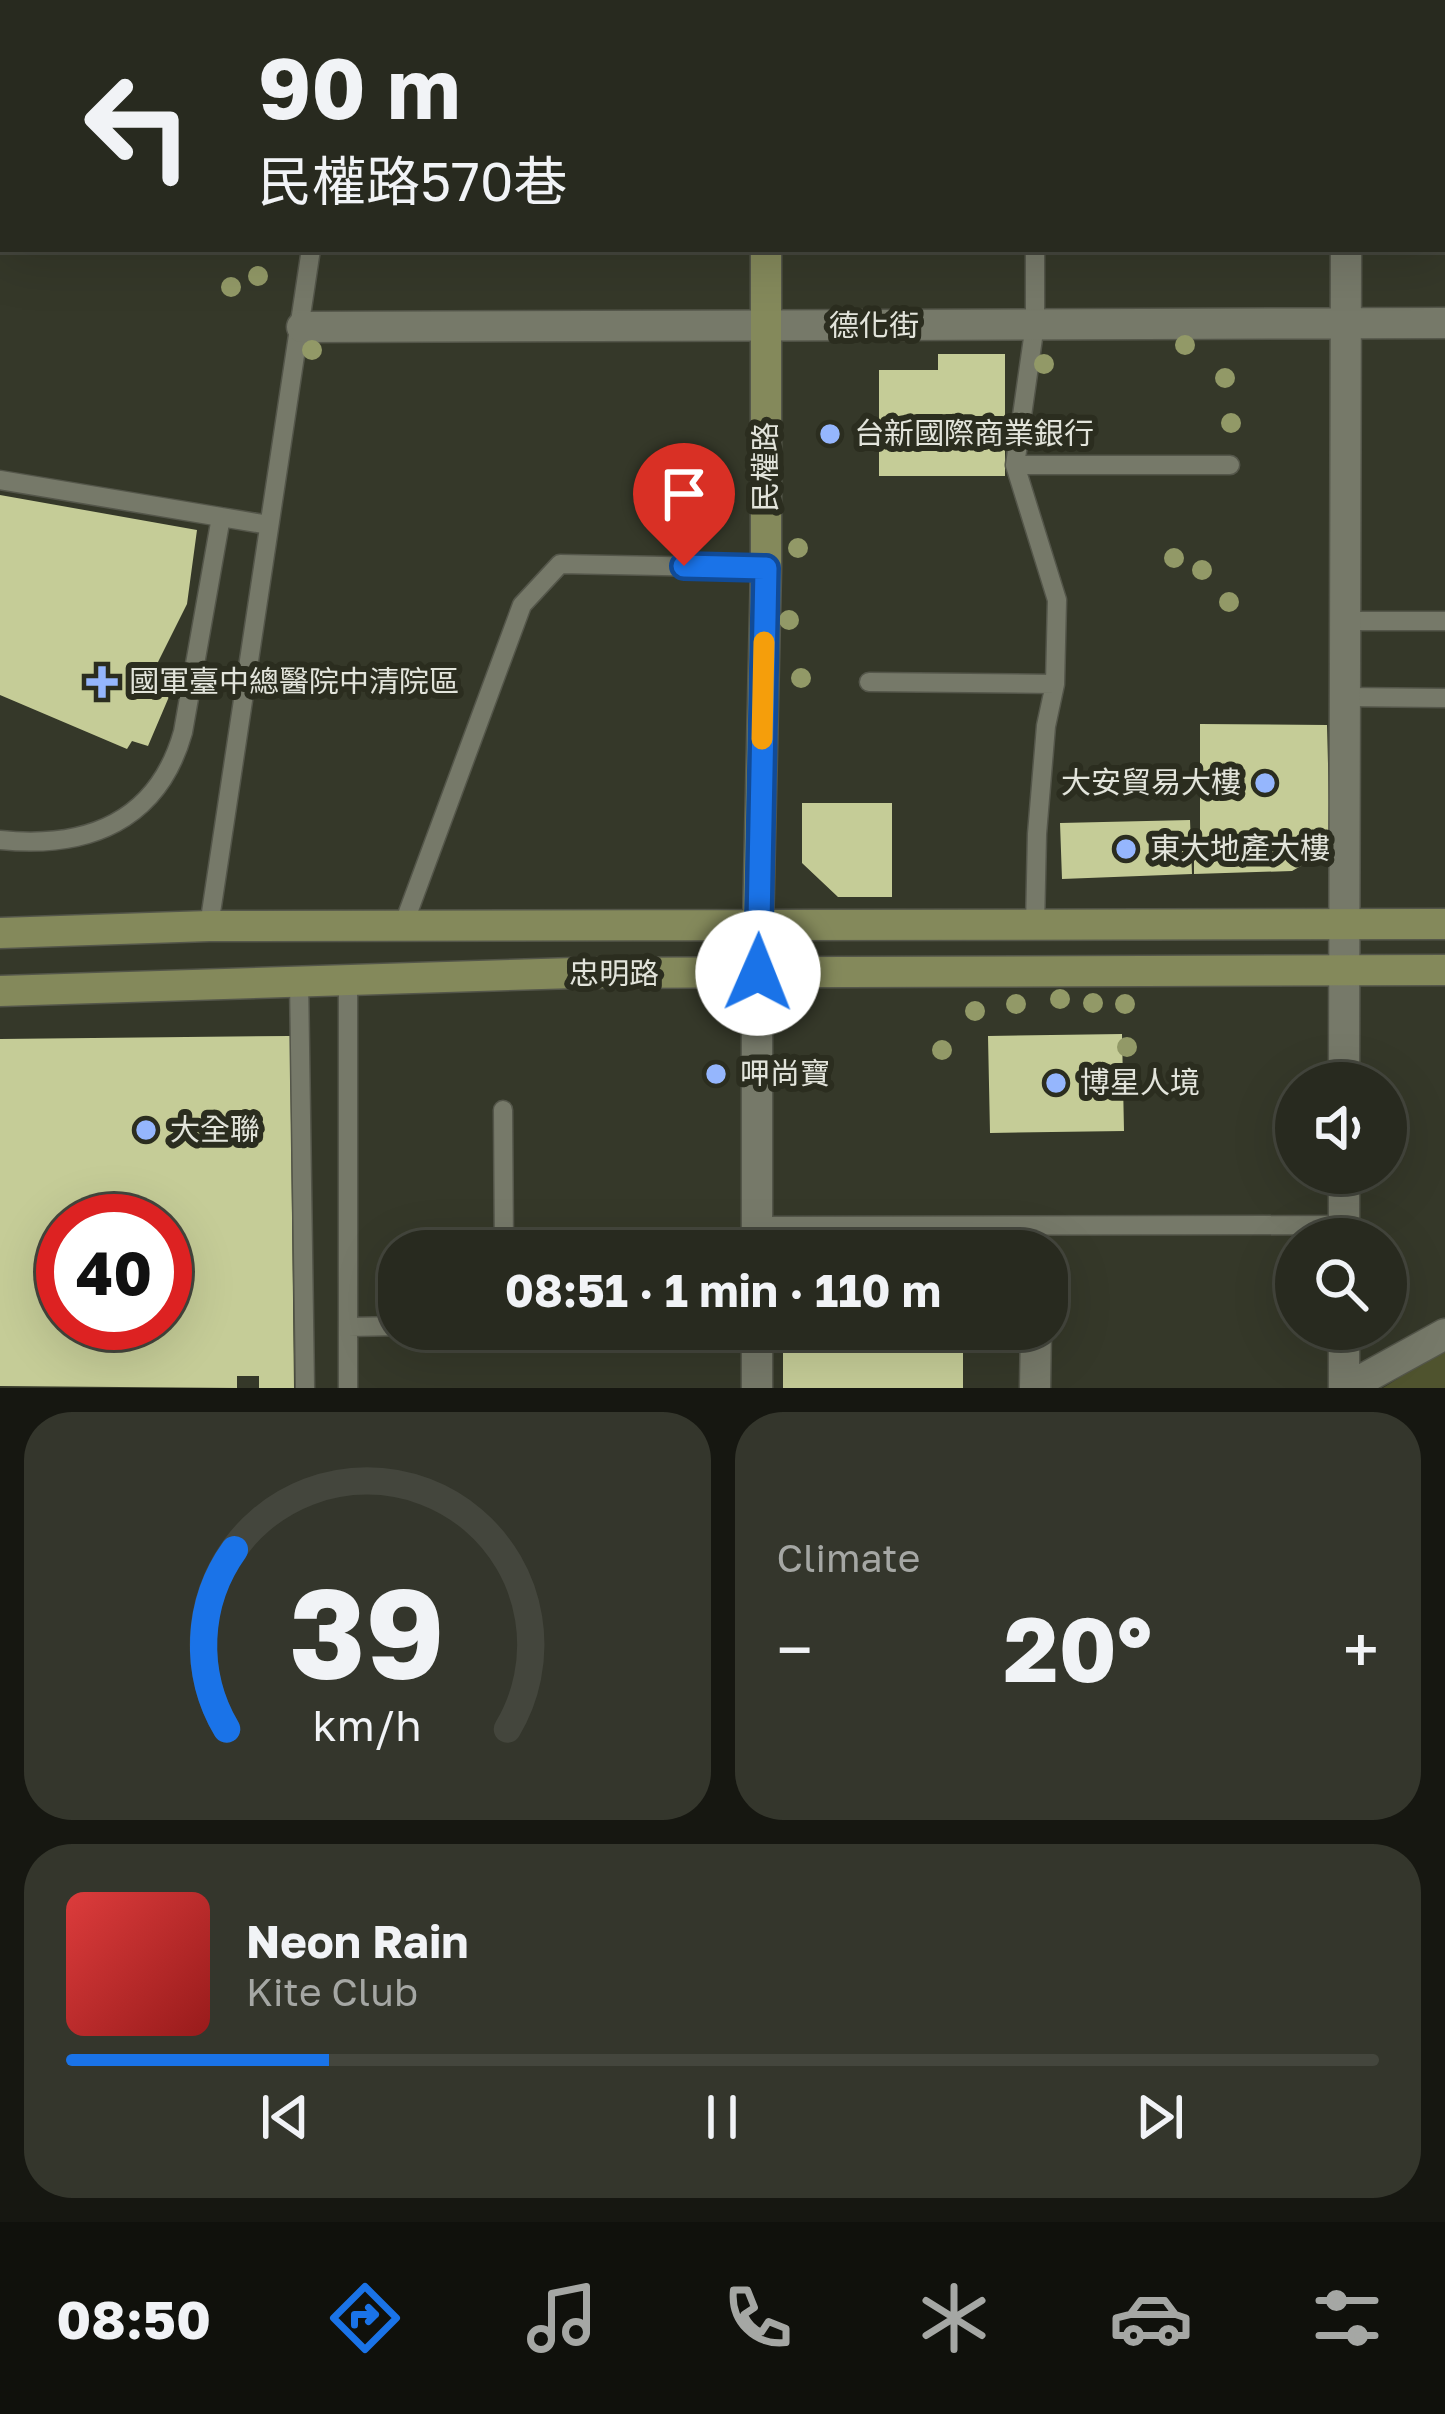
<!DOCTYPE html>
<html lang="en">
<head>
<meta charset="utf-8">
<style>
  body { margin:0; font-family:"Golos Text","Noto Sans TC",sans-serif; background:#34362c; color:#f1f3f6; height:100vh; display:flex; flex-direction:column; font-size:45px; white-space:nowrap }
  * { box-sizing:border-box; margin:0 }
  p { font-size:39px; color:#a5a7a4 }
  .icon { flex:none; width:66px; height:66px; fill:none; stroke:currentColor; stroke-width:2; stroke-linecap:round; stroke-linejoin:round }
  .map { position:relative; height:1388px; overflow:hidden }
  .panel { display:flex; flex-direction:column; gap:24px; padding:24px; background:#161711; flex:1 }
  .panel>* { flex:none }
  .hud { position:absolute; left:0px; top:0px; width:1446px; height:252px; box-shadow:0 12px 48px #0002,0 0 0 3px #44463d; background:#282a1f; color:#f1f3f6; overflow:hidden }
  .fabs { position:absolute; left:1275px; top:1062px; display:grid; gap:24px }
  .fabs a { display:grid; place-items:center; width:132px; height:132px; border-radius:50%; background:#282a1f; box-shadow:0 12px 48px #0002,0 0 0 3px #44463d; font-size:60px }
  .speed { position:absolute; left:36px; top:1194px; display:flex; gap:24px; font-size:60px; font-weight:700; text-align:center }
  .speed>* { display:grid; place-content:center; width:156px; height:156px; border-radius:50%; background:#282a1f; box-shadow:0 12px 48px #0002,0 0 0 3px #44463d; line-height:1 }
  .speed .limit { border:18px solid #d22; background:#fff; color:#111 }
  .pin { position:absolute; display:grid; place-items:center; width:102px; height:102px; color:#fff; margin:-123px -51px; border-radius:50% 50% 50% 0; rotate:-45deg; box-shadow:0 0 12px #0007 }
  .pin .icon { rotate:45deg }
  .me { position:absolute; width:132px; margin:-66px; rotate:1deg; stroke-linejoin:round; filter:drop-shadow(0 0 9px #0008) }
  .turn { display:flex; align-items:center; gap:42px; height:252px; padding:0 60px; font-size:54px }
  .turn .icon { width:156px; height:156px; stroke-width:2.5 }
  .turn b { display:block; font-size:84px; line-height:102px }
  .big { font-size:90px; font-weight:700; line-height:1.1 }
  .panel .tile { flex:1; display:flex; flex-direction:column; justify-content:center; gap:18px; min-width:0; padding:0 42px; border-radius:48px; background:#34362c }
  .panel .dial { align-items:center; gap:0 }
  .dial svg { height:312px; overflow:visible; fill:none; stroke:#44463d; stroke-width:7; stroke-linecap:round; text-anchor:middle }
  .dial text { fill:#f1f3f6; stroke:none }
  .song { display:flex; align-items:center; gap:36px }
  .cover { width:144px; height:144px; border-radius:18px; background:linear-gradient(135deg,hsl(0 70% 55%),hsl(0 70% 35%)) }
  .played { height:12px; border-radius:6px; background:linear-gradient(90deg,#1a73e8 20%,#44463d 20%) }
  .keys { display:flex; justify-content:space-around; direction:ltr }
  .heat { display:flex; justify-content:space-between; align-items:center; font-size:66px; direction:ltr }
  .panel .tiles { flex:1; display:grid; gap:24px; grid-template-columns:1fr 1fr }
  .tile:last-child { grid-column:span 2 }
  .trip { position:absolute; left:378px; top:1230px; width:690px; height:120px; border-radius:48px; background:#282a1f; box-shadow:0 12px 48px #0002,0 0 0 3px #44463d; font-weight:700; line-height:120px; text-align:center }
  .tab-bar { display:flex; height:192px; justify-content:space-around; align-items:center; background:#10110c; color:#a5a7a4 }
  .tab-bar .icon { width:84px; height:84px }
  .tab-bar .selected { color:#1a73e8 }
  .tab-bar b { font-size:54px; color:#f1f3f6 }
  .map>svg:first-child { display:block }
  .green { fill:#4f532e }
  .building { fill:#c5cc97; fill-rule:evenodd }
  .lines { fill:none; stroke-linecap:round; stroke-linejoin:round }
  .lane-casing { stroke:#54564a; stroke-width:21 }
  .street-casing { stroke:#54564a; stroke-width:33 }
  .secondary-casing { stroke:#54564a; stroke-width:33 }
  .lane { stroke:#767969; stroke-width:18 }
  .street { stroke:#767969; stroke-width:30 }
  .secondary { stroke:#84895b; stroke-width:30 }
  .tree { fill:#929967 }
  .route-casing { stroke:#114b97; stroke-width:30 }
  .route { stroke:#1a73e8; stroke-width:21 }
  .slow { stroke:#f59e0b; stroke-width:21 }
  .poi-dot { fill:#95b6fd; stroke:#2b2d1f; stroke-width:4.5 }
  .labels { text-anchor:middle; stroke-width:12; stroke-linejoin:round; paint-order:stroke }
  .street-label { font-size:30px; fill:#e2e4db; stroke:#2b2d1f }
  .poi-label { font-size:30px; fill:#e2e4db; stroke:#2b2d1f; text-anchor:start }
</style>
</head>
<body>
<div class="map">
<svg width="1445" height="1388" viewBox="0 0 1445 1388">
  <rect width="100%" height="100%" fill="#353829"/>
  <!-- green -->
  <path class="green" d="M1445 1349V1388H1383Z"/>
  <!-- building -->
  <path class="building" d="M938 354H1005V476H879V370H938Z
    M0 495 197 530 187 604 149 680 171 692 148 746 132 741 127 749 0 695Z
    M1200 724 1327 725 1330 841 1317 857 1292 871 1194 874V856L1200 852Z
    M802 803H892V897H838L802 863Z
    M1190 820 1192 874 1062 879 1060 823Z
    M1122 1034 1124 1131 990 1133 988 1036Z
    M290 1036 294 1388H259V1376H237V1388L0 1386V1039ZM63 1221H165V1323H63Z
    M783 1329H963V1388H783Z"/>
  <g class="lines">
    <defs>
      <path id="lane" d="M345 3 346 0
        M1034 3V0
        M1443 36H1445
        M1015 465H1230
        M0 480 221 517
        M1345 621H1445
        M869 682 1055 684
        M1345 697 1445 698
        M0 840C88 849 158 821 183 732L221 517 269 525
        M209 926 311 249
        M403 926 522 605 560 564 766 568
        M1035 926 1037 834 1046 726 1055 684 1057 600 1015 465 1035 324V249
        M299 980 305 1388
        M348 980V1388
        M503 1110 504 1251
        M757 1226 1344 1225
        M348 1327 399 1326"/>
      <path id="street" d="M1347 3V0
        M302 327 1445 323
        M1344 1083 1346 249
        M1344 1239V1173
        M757 1251V973
        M757 1329V1388
        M1035 1388 1036 1329
        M1344 1388V1329
        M1347 1388 1445 1334"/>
      <path id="secondary" d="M766 0V3
        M0 933 209 926 1445 924
        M757 973 766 568V249
        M0 991 575 973 1445 970"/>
    </defs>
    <!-- lane casing -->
    <use href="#lane" class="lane-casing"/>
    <!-- street casing -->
    <use href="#street" class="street-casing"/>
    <!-- secondary casing -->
    <use href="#secondary" class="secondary-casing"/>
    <!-- lane -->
    <use href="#lane" class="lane"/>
    <!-- street -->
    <use href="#street" class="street"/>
    <!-- secondary -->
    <use href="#secondary" class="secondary"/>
  </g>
  <!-- trees -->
  <g class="tree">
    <circle cx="258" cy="276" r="10"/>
    <circle cx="231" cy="287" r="10"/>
    <circle cx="1185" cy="345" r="10"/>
    <circle cx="312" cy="350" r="10"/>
    <circle cx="1044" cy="364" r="10"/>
    <circle cx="1225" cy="378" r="10"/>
    <circle cx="1231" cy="423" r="10"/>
    <circle cx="798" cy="548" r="10"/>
    <circle cx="1174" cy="558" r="10"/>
    <circle cx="1202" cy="570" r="10"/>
    <circle cx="1229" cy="602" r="10"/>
    <circle cx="789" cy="620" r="10"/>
    <circle cx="801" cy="678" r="10"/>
    <circle cx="1060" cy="999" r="10"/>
    <circle cx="1093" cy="1003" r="10"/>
    <circle cx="1016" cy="1004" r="10"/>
    <circle cx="1125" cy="1004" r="10"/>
    <circle cx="975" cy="1011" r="10"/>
    <circle cx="1127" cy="1047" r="10"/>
    <circle cx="942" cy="1050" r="10"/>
  </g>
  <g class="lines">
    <defs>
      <path id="route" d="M684 566 766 568 758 973"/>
    </defs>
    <!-- route casing -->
    <use href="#route" class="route-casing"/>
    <!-- route -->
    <use href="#route" class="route"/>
    <!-- slow -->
    <path class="slow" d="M762 739 764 642"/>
  </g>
  <!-- markers -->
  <g class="poi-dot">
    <circle cx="830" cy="434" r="12"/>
    <path d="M96 664h12v12h12v12h-12v12h-12v-12h-12v-12h12z"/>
    <circle cx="1265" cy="783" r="12"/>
    <circle cx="1126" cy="849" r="12"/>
    <circle cx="716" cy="1074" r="12"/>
    <circle cx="1056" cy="1083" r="12"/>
    <circle cx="146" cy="1130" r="12"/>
  </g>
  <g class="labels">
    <!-- street labels -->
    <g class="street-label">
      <text x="874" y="336">德化街</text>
      <text transform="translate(766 467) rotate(-90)" y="10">民權路</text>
      <text x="614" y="984">忠明路</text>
    </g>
    <!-- poi labels -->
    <g class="poi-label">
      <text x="854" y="444">台新國際商業銀行</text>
      <text x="129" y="692">國軍臺中總醫院中清院區</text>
      <text x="1241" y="793" text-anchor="end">大安貿易大樓</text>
      <text x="1150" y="859">東大地產大樓</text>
      <text x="740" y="1084">呷尚寶</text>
      <text x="1080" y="1093">博星人境</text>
      <text x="170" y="1140">大全聯</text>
    </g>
  </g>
</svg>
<div class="fabs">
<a><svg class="icon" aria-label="sound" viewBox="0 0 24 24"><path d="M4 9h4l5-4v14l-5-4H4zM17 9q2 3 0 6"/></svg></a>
<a><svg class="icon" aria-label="search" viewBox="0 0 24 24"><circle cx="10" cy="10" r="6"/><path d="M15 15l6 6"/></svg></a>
</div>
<div class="speed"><div class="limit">40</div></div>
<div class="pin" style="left:684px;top:566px;background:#d93025"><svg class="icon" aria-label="arrive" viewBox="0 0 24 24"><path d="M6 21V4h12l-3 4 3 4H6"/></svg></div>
<svg class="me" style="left:758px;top:973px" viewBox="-20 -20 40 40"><circle r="19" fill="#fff"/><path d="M0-13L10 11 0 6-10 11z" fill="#1a73e8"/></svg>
<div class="trip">08:51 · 1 min · 110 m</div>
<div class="hud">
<div class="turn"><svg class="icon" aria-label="left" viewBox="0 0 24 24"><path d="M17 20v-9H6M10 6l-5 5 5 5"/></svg><div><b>90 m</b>民權路570巷</div></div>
</div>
</div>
<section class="panel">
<div class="tiles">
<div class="tile dial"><svg viewBox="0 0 100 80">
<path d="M14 69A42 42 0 1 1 86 69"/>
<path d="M14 69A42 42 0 0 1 16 23" stroke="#1a73e8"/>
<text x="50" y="56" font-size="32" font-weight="700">39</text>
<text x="50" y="72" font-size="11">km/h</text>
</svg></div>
<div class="tile"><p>Climate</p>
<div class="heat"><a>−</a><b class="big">20°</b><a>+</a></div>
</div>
<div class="tile">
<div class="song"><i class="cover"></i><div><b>Neon Rain</b><p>Kite Club</p></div></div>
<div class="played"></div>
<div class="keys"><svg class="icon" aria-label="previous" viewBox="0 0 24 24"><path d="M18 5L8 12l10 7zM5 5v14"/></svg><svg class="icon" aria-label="pause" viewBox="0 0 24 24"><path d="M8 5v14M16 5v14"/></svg><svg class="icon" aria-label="next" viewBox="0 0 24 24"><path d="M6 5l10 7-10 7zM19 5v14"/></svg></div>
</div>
</div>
</section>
<nav class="tab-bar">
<b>08:50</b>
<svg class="icon selected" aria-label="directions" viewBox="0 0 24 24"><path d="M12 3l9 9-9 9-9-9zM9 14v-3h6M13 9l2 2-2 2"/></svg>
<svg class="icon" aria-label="music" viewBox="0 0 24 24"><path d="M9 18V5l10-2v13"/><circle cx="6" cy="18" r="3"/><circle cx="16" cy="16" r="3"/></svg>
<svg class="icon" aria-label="phone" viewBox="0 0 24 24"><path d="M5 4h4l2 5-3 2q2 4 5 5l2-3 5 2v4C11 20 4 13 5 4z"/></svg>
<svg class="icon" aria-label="climate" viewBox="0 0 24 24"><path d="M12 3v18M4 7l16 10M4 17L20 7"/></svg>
<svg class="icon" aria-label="car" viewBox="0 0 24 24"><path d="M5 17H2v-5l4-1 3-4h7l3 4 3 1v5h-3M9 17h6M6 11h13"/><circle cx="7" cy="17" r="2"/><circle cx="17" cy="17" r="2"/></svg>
<svg class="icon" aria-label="filters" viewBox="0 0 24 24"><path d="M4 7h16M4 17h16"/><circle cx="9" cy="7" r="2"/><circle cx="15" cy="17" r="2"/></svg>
</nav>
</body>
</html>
